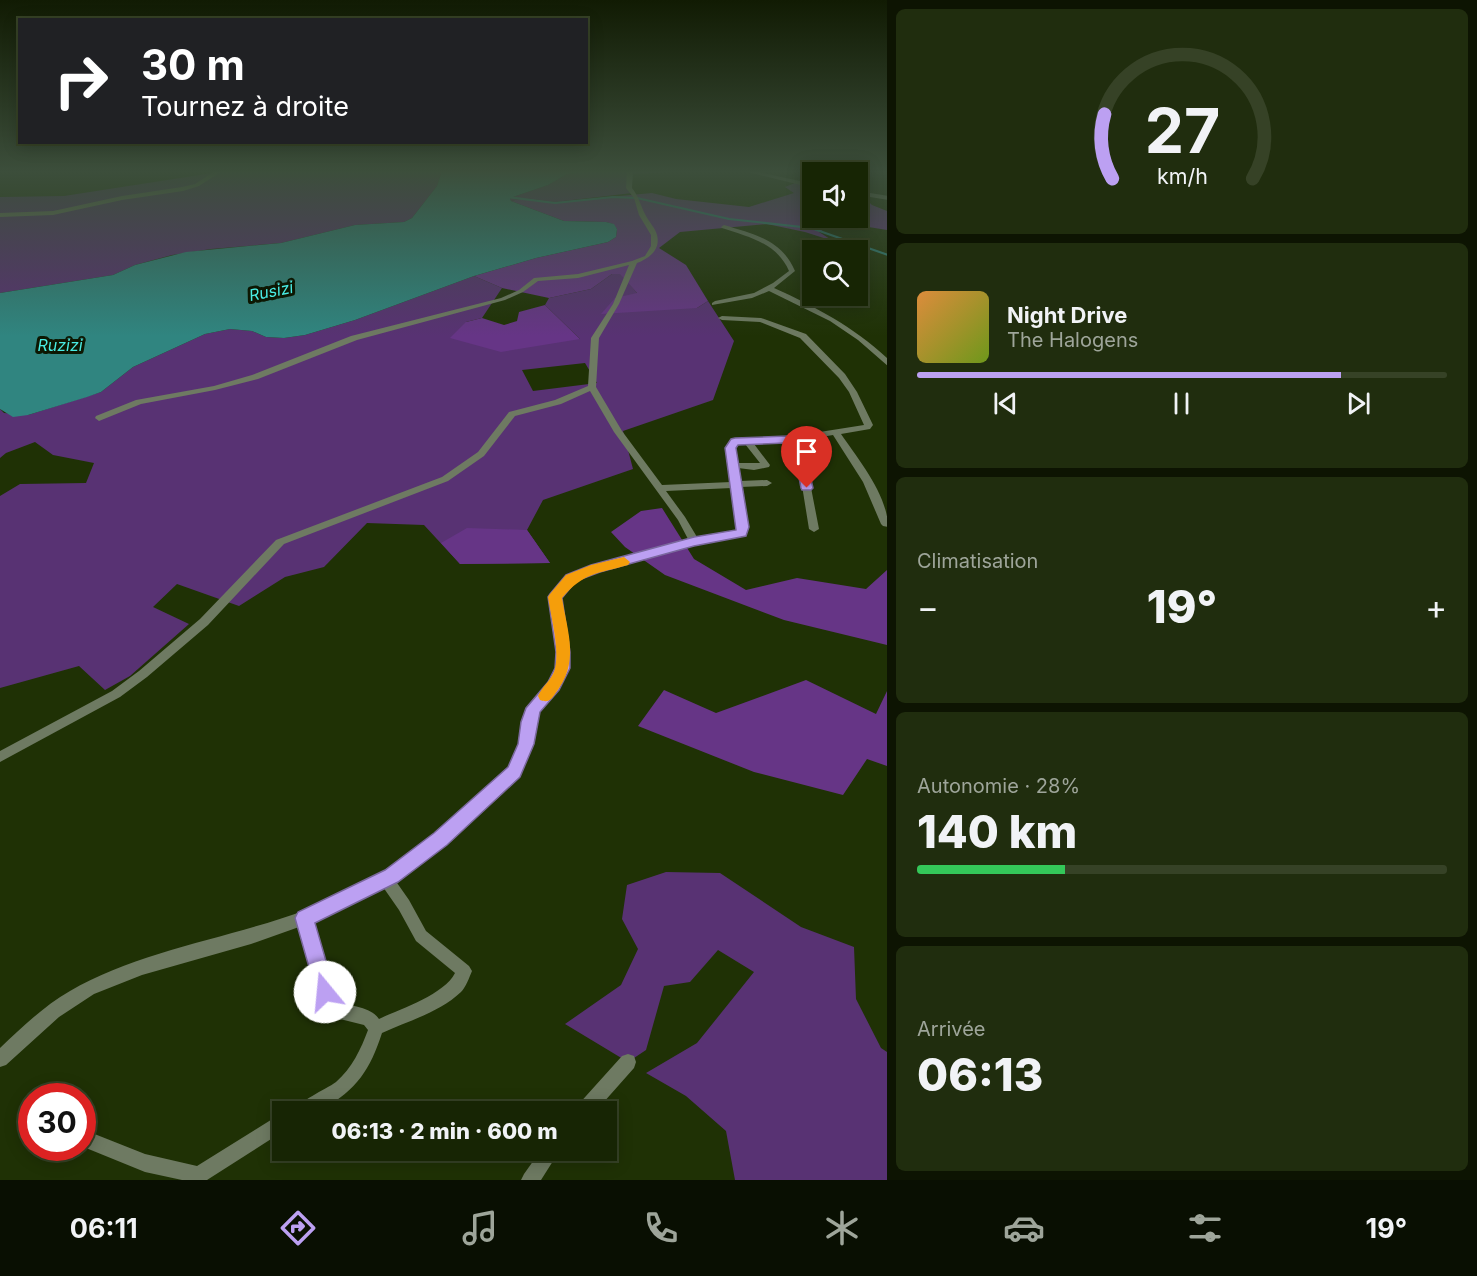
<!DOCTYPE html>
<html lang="fr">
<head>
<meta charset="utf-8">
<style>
  body { margin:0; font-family:Inter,sans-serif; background:#202d0e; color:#f1f3f6; height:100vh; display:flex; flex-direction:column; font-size:22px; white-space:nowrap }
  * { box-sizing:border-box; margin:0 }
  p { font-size:20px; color:#9ea59a }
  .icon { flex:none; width:33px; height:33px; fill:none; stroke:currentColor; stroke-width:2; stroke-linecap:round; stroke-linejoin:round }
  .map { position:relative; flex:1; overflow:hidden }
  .sheet { display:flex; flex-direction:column; gap:9px; padding:9px; background:#0d1402; width:590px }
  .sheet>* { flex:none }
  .guide { position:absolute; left:18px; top:18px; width:570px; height:126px; border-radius:0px; box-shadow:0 3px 15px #0003,0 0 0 2px #364226; background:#202124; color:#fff; overflow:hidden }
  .controls { position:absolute; left:802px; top:162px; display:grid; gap:12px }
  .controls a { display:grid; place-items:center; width:66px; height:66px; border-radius:0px; background:#172504; box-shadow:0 3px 15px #0003,0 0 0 2px #364226; font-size:30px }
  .speed { position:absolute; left:18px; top:1083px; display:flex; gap:12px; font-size:30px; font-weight:700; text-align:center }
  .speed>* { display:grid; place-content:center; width:78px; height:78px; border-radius:50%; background:#172504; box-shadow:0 3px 15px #0003,0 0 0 2px #364226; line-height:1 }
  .speed .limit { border:9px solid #d22; background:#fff; color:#111 }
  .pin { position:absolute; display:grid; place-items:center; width:51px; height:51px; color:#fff; margin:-62px -26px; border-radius:50% 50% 50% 0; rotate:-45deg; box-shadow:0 0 6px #0007 }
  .pin .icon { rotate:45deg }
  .me { position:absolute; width:66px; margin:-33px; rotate:343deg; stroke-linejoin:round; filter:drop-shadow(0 0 4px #0008) }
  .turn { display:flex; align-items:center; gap:21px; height:126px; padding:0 24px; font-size:27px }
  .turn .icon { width:78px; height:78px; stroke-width:2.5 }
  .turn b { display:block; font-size:42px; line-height:51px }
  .big { font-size:45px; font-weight:800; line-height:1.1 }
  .sheet .widget { flex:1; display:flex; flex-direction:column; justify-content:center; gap:9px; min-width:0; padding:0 21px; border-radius:9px; background:#202d0e }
  .sheet .dial { align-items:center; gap:0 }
  .dial svg { height:156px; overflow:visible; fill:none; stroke:#364226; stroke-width:7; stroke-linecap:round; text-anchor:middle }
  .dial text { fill:#f1f3f6; stroke:none }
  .song { display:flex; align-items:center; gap:18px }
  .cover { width:72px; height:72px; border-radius:9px; background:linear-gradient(135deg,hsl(30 70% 55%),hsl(80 70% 35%)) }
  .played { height:6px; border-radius:3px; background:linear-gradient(90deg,#bca0f2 80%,#364226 80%) }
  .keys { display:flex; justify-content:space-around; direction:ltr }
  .heat { display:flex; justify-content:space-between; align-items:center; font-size:33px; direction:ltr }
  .charge { height:9px; border-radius:4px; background:linear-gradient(90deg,#34c759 28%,#364226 0) }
  .trip { position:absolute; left:272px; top:1101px; width:345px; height:60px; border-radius:0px; background:#172504; box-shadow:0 3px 15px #0003,0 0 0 2px #364226; font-weight:800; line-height:60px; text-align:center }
  .tabs { display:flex; height:96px; justify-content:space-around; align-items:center; background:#090f02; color:#9ea59a }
  .tabs .icon { width:42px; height:42px }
  .tabs .active { color:#bca0f2 }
  .tabs b { font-size:27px; color:#f1f3f6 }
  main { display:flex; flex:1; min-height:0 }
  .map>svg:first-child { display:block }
  .green { fill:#583273; fill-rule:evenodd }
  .forest { fill:#663586 }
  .water { fill:#308580 }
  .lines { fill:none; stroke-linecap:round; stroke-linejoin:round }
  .stream { stroke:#308580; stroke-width:2 }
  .street { fill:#6e7a62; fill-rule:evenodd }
  .route { fill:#bca0f2; stroke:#7a689d; stroke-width:1.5 }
  .slow { fill:#f59e0b }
  .labels { text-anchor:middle; stroke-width:6; stroke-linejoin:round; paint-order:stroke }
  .far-water-label { font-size:16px; font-style:italic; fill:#49ebe2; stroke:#0d1702 }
</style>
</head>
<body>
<main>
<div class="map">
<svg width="888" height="1180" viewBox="0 0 888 1180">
  <rect width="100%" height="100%" fill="#1f3105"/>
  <!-- green -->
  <path class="green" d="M225 171H442L437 186 412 218 404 222 355 225 281 243 211 249 172 255 135 265 113 275 0 293V197L64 196Z
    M592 171H696L630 174 632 193 555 202 524 198 511 201 510 198 548 185 567 174Z
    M612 274H621L637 293 697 308 708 301 734 341 713 400 623 431 633 469 543 500 527 530 550 563 460 564 424 525 367 523 324 567 285 577 239 606 177 584 153 607 189 624 130 676 105 690 79 666 0 688V496L20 484 86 483 94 463 53 455 35 442 6 453 0 458V409L4 413 28 415 101 392 133 367 205 334 230 329 252 331 266 337 284 338 305 335 355 320 474 276 502 288 482 318 466 322 580 339 545 305 549 298 591 289ZM585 363 597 383 533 391 522 370Z
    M666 872 720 873 801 927 854 947 856 999 881 1048 887 1052V1180H735L726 1131 686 1096 646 1073 697 1043 754 972 718 950 690 982 664 986 646 1050 628 1062 565 1024 621 985 638 949 622 919 627 885Z"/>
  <!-- forest -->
  <path class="forest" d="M800 181 813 184V218H858V192L872 205 887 211V230L838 222 819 232 833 241 805 232 767 224 680 232 659 248 686 265 708 301 697 308 601 314 615 298 637 293 620 274H612L591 289 549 298 502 288 474 276 536 258 608 242 616 237 617 229 613 224 606 222 564 221 511 201 524 198 555 202 652 193 676 199 749 207 794 193 785 187Z
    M545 305 580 339 501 352 450 338 466 322 482 318 504 325 517 321 519 312Z
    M662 508 694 559 746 590 797 578 866 589 887 570V645L784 620 665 575 625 547 611 532 641 511Z
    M467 528 527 530 550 563 460 564 441 543Z
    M806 680 876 714 887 691V766L867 759 843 795 754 772 638 726 664 690 716 713Z"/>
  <!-- water -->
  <path class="water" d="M442 171H592L567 174 548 185 510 198 511 201 564 221 606 222 614 224 617 229 616 237 608 242 536 258 474 276 355 320 305 335 284 338 266 337 252 331 230 329 205 334 133 367 101 392 87 397 28 415 13 417 0 409V293L113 275 135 265 186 252 281 243 355 225 404 222 412 218 437 186Z"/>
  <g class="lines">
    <!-- stream -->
    <path class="stream" d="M507 197 555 203 613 197 637 198 729 219 811 228 888 255"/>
    <!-- street -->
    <path class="street" d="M215 171H222L199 186 183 191 122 200 53 215 0 217V213L53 211 122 196 182 187 195 184Z
      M627 171H633L632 188C639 197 640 204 645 214 648 221 655 227 657 235 661 250 648 259 637 263L619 304 599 338 596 387 622 431 662 485 731 482 726 448 732 440 746 437 750 439 788 437 864 425 849 392 839 378 800 338 760 322 722 320 718 318 722 316 761 318 806 334 845 374 857 392 873 425 870 429 841 434C858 459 888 495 888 527L883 526 881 524 863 482 833 435 793 442 807 467 819 529 814 532 809 529 799 467 785 443 754 444 770 465 769 467 754 470 738 468 740 481 767 480 772 483 767 486 741 487 748 530 741 536 694 544 584 577 573 583 559 598C566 628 576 658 559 687 553 697 542 705 537 716 530 731 532 749 525 765 515 786 496 800 478 815 451 838 424 860 395 880L409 900 426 931 469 966 472 971C469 978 466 987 461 992 440 1012 408 1021 382 1033 370 1070 357 1089 323 1109L320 1112H294C298 1101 325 1090 336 1082 352 1068 361 1049 368 1030L364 1025 328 1016 317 992 299 927 251 944 142 975 94 994 59 1017 6 1065 0 1067V1048C22 1027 44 1006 70 991 138 951 231 938 306 910 361 890 410 856 455 818 475 801 502 785 514 762 520 748 519 732 524 718 530 703 542 694 550 681 566 657 554 623 549 597 556 586 565 578 576 571L688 539 678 520 614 432 590 391 561 404 515 416 484 456 448 481 284 544 208 625 147 677 120 697 0 762V751L112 691 139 671 200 619 276 540 442 477 478 452 509 412 555 400 588 386 591 338 613 304 629 265 578 278 538 281 523 292 505 300 357 340 258 379 215 390 141 404 99 421 95 418 96 416 136 400 214 386 252 375 351 336 501 298 519 290 534 278 578 274 632 261 645 256 651 246V235L639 215 634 198 626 188ZM745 444 760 463H737L734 448 738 445ZM732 488 738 529 735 531 697 537 685 517 666 491ZM383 887 399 910 416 941 455 973C444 995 400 1009 379 1019 371 1007 352 1006 339 1003L332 990 312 922 355 903Z
      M743 171H754L813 184V188Z
      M858 191 888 196V200L858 195Z
      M724 225C754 234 782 240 795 271L774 288C816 307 854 327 888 359V366L858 340 830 321 769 291 752 298 712 305V303L715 301 754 293 773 283 789 271C777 243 749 237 722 228L721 227Z
      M628 1054 634 1056 636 1062 634 1068 595 1112H575L577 1106 622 1056Z
      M282 1113V1132L207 1180H182L145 1172 86 1148 83 1142 86 1136 92 1133 145 1154 197 1166Z
      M541 1150H560L541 1180H521L524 1174Z"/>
  </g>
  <!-- sky -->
  <linearGradient id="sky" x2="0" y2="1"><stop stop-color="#111b03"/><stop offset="0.51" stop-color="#3c4e3b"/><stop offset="1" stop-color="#3c4e3b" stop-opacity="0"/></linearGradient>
  <rect width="888" height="336" fill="url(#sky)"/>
  <!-- route -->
  <path class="route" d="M788 436C802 441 810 474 813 488L811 490H802L801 488 797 467 785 443 738 445 736 448 749 527 746 536 694 546 600 572 576 581 562 598 570 652V668L559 690 540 712 534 744 520 777 447 845 398 882 315 923 335 992 332 999 325 1002 318 999 295 918 298 912 385 870 434 833 508 767 518 744 521 722 526 708 548 682 555 668 556 652 548 597 550 594 566 575 591 565 694 537 736 530 725 448 731 439 735 438Z"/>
  <!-- slow -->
  <path class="slow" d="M624 557 630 562 628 565C597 574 584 572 562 598 568 635 580 662 555 694 551 700 548 703 540 700L538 696C542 687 550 681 554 672 561 654 551 617 548 597L550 594 566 575 591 565Z"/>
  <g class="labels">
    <!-- far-water labels -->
    <g class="far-water-label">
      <text transform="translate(271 291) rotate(-11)" y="6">Rusizi</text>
      <text x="60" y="351">Ruzizi</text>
    </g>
  </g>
</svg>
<div class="controls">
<a><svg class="icon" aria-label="sound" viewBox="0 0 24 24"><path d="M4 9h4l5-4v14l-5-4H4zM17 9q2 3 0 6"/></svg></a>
<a><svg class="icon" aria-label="search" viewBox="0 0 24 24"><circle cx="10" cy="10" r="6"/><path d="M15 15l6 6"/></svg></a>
</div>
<div class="speed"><div class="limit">30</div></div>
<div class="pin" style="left:807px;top:488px;background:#d93025"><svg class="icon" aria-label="arrive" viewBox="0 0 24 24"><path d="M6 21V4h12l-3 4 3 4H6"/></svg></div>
<svg class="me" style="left:325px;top:992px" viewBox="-20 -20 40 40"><circle r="19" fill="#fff"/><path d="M0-13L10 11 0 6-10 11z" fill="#bca0f2"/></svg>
<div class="trip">06:13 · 2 min · 600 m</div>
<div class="guide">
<div class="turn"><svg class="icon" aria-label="right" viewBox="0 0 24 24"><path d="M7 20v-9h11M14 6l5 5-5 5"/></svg><div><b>30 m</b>Tournez à droite</div></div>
</div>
</div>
<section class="sheet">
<div class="widget dial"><svg viewBox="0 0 100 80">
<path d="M14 69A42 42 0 1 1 86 69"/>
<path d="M14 69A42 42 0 0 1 10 36" stroke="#bca0f2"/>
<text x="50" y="56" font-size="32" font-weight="700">27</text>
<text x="50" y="72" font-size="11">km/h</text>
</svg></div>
<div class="widget">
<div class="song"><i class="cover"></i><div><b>Night Drive</b><p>The Halogens</p></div></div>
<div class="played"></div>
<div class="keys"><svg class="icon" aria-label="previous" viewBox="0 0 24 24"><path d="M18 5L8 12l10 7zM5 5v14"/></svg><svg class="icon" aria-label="pause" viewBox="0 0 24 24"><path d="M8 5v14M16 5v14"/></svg><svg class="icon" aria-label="next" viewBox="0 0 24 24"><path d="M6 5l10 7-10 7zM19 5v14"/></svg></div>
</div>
<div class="widget"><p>Climatisation</p>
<div class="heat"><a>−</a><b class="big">19°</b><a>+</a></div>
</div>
<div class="widget"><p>Autonomie · 28%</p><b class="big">140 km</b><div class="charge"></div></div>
<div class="widget"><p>Arrivée</p><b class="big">06:13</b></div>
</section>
</main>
<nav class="tabs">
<b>06:11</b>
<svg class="icon active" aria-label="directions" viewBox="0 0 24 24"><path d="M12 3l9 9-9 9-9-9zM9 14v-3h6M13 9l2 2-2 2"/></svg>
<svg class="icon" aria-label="music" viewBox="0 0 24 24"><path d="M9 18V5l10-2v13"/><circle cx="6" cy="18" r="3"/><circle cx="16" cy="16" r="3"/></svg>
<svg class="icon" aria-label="phone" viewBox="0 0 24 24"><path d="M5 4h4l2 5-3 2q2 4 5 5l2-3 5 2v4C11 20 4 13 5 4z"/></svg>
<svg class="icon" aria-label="climate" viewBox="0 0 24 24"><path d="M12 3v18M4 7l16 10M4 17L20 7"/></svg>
<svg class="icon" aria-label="car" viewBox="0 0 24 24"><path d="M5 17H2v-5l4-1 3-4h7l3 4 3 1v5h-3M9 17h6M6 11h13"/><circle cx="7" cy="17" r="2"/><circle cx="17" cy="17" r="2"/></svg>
<svg class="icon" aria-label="filters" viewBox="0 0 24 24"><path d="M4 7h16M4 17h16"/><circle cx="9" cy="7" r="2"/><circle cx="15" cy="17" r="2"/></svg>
<b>19°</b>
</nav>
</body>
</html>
